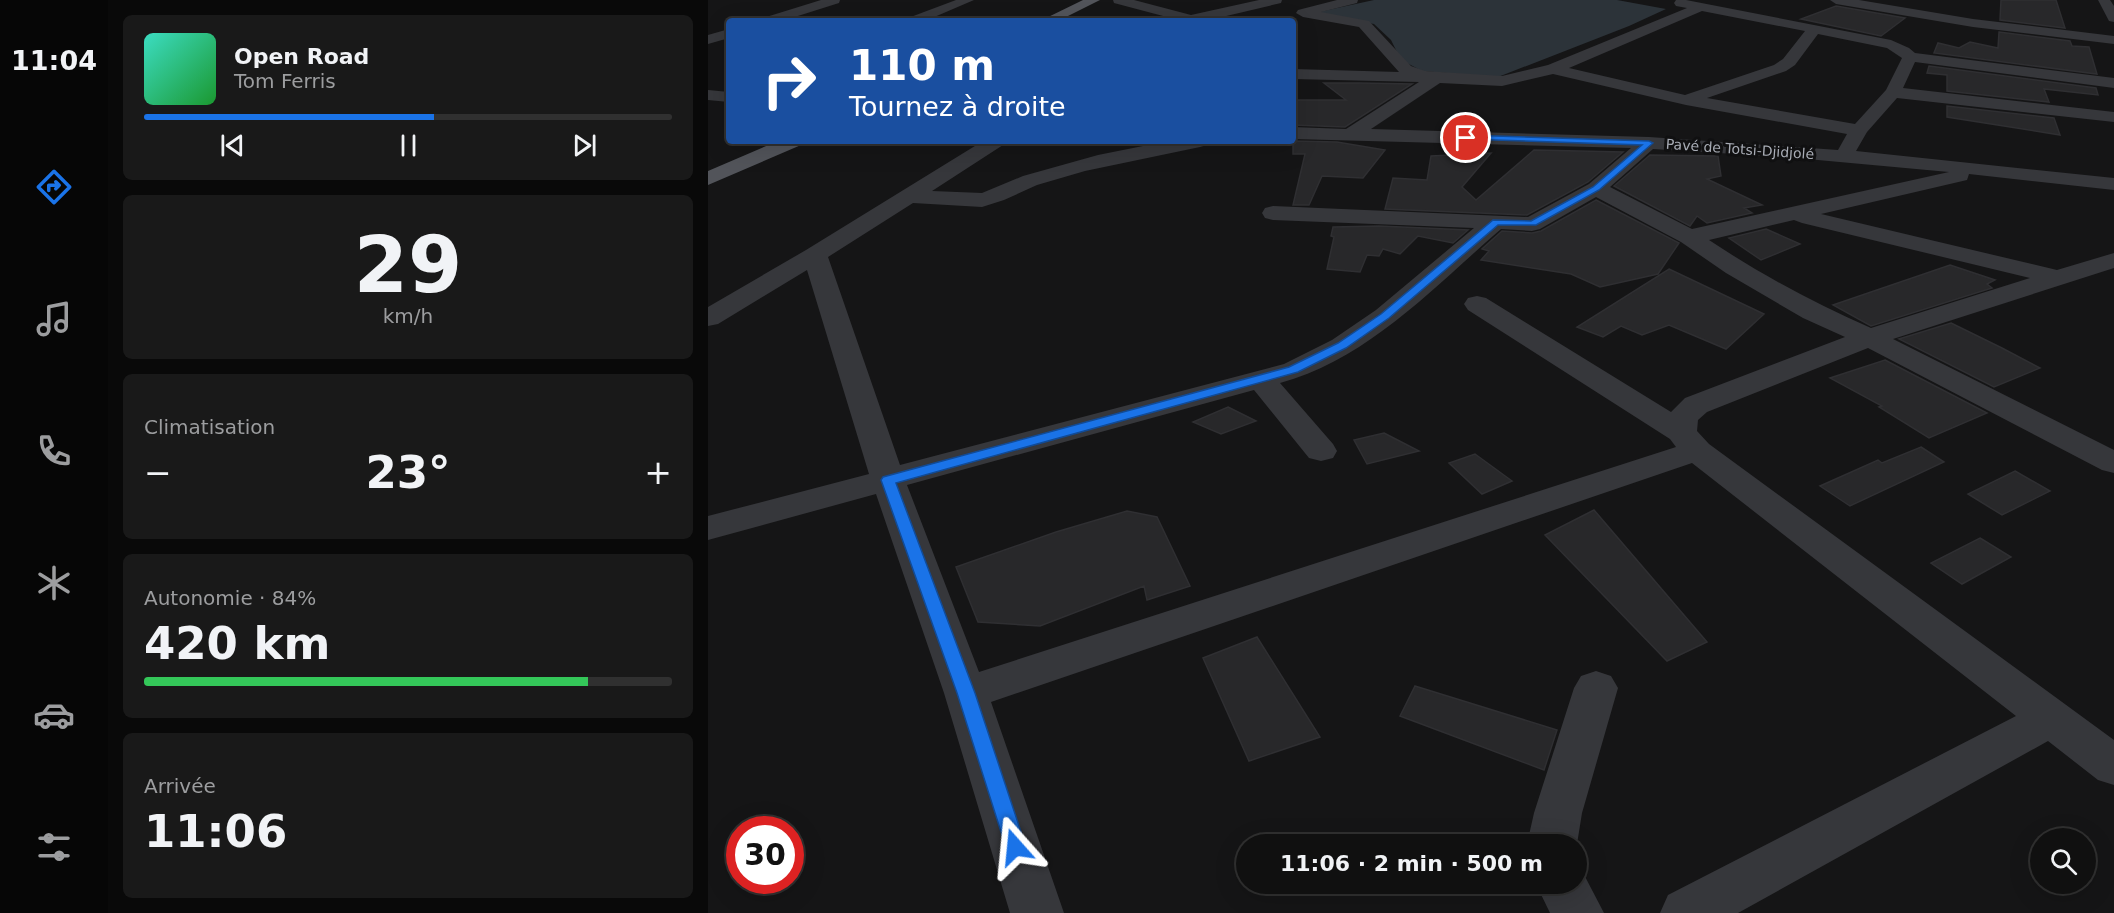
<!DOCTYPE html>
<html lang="fr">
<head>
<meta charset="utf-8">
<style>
  body { margin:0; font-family:"DejaVu Sans",sans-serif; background:#191919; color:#f1f3f6; height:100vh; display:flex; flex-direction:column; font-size:22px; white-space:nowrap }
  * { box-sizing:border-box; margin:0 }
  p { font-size:20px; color:#9c9d9f }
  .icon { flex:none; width:33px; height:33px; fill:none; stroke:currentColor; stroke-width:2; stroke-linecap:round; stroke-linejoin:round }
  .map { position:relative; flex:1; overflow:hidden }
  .drawer { display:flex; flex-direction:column; gap:15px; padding:15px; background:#090909; width:600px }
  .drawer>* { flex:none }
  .hud { position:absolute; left:18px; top:18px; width:570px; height:126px; border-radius:6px; box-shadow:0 6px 24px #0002,0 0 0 2px #303030; background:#1a4fa0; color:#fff; overflow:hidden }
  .controls { position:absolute; left:1322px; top:828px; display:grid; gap:12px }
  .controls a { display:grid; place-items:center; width:66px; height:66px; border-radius:50%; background:#101010; box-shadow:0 6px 24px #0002,0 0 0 2px #303030; font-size:30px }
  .speed { position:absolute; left:18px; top:816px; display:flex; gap:12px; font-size:30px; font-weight:700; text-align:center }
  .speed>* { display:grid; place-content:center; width:78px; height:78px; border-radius:50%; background:#101010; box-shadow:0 6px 24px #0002,0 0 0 2px #303030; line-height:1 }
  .speed .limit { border:9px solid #d22; background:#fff; color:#111 }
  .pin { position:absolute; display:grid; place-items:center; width:51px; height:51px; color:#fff; margin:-26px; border:3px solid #fff; border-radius:50%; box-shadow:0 2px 6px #0007 }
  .me { position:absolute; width:66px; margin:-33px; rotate:342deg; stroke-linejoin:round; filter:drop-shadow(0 0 4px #0008) }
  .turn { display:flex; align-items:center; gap:21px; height:126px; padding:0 24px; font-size:27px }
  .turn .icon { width:78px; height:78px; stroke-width:2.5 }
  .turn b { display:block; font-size:42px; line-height:51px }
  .big { font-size:45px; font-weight:800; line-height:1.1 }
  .drawer .widget { flex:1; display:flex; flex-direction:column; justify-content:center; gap:9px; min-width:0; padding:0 21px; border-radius:9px; background:#191919 }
  .drawer .dial { align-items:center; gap:0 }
  .dial b { font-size:78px; line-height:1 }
  .song { display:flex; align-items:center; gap:18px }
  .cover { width:72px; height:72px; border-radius:9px; background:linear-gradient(135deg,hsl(170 70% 55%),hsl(130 70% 35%)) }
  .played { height:6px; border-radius:3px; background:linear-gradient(90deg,#1a73e8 55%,#303030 55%) }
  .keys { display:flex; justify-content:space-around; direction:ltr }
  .heat { display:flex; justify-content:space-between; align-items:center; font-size:33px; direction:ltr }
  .charge { height:9px; border-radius:4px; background:linear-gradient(90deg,#34c759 84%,#303030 0) }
  .trip { position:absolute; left:528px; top:834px; width:351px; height:60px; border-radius:30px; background:#101010; box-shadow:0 6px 24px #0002,0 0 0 2px #303030; font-weight:800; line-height:60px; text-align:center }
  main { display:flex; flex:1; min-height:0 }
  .menu { display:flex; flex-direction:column; width:108px; justify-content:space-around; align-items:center; background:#060606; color:#9c9d9f }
  .menu .icon { width:42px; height:42px }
  .menu .on { color:#1a73e8 }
  .menu b { font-size:27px; color:#f1f3f6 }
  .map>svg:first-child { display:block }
  .water { fill:#2c3339 }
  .building { fill:#28282a; stroke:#2f2f32; stroke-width:1.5 }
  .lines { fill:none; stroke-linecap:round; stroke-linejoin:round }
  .minor { fill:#36373b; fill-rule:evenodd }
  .major { fill:#52545a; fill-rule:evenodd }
  .route { fill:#1a73e8; stroke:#114b97; stroke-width:1.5 }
  .labels { text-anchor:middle; stroke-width:6; stroke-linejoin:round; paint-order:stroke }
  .far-street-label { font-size:14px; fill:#a8acb5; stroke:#101011 }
</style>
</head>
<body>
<main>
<nav class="menu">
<b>11:04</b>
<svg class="icon on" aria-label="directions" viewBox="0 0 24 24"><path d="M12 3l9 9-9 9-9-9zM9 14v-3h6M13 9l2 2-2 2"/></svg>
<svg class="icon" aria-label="music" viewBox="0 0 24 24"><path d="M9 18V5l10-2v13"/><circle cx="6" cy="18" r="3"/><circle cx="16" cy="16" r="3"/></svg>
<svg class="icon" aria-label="phone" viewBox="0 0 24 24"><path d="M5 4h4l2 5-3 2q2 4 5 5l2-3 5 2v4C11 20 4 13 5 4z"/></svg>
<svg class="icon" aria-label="climate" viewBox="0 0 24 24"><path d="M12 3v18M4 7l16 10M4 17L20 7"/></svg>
<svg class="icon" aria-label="car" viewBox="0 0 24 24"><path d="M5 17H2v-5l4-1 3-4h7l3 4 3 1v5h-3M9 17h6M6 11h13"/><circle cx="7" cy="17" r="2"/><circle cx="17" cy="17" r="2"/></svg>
<svg class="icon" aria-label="filters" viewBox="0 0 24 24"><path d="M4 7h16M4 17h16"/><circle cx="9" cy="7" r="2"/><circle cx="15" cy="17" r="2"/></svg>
</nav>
<section class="drawer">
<div class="widget">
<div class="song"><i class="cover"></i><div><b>Open Road</b><p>Tom Ferris</p></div></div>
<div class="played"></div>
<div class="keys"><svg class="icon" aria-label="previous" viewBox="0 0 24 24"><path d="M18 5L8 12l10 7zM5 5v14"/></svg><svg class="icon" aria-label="pause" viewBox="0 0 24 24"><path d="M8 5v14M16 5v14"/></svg><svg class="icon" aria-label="next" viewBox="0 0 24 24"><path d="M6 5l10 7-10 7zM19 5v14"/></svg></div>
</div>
<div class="widget dial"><b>29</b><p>km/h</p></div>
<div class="widget"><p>Climatisation</p>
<div class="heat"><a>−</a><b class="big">23°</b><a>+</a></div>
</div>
<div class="widget"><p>Autonomie · 84%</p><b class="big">420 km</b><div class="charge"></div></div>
<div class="widget"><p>Arrivée</p><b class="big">11:06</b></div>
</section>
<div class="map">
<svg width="1406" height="913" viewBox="0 0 1406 913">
  <rect width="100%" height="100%" fill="#151516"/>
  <!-- water -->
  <path class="water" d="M666 0H909L958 9 921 26 790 77 714 71 699 63 690 54 683 40 666 24 606 13Z"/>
  <!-- building -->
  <path class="building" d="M1293 0H1348L1357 28 1292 20Z
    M1128 6 1197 18 1173 36 1093 19Z
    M1291 32 1362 41 1364 46 1381 47 1389 74 1226 53 1230 43 1251 48 1262 42 1290 48Z
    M1221 66 1388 88 1390 95 1336 89 1341 102 1239 91V75L1219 73Z
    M616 83H651L704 84 637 127 585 125V100H638Z
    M1239 106 1346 118 1352 135 1239 117Z
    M585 141 629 142 677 150 655 178 614 176 601 205H585L597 154H585Z
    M826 150 915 152 880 182 819 215 677 209 685 178 719 180 723 156 783 153 754 187 768 200Z
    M942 155 1010 156 1013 176 999 179 1054 205 1036 208 1044 213 999 223 989 216 982 226 906 186Z
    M888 200 971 243 950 274 892 287 863 274 773 260 781 251 774 249 794 231 824 233 833 231Z
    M671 226 760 230 745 243 710 236 692 254 675 249 671 256 659 255 652 272 619 269 626 237 623 236 625 227Z
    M1058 229 1092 244 1053 260 1021 238Z
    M1242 265 1287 280 1279 284 1284 288 1163 326 1125 305Z
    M961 269 1056 314 1018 349 961 325 934 335 913 326 895 337 869 327Z
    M1243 323 1294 348 1332 368 1286 387 1191 339Z
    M1177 360 1279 413 1221 438 1171 407 1174 406 1122 378Z
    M520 407 548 421 513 434 485 422Z
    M676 433 711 451 659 464 646 440Z
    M1213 447 1236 462 1142 506 1112 486 1170 460 1174 463Z
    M767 454 804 481 774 494 741 463Z
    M1307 471 1342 491 1294 515 1260 494Z
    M886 510 999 642 959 661 837 535Z
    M419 511 449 517 482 586 439 600 436 586 332 626 270 622 248 567 348 532Z
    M1272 538 1303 557 1254 584 1223 563Z
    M549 637 612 737 541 761 495 658Z
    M707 686 849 730 836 770 692 716Z"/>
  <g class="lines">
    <!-- minor -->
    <path class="minor" d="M113 0H132L131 3 74 21H53L55 18Z
      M248 0H266L217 21H198L200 18Z
      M405 0H426L483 15 551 0H574L573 3 497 21H474L406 3Z
      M629 0H650L649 3 613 12 661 21 703 66 717 71 794 76 840 65 979 8 968 6 966 3 968 0H978L1183 40 1201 48 1207 53 1406 78V88L1207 62 1195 88 1406 112V122L1189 98 1159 132 1148 151 1406 178V190L1261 174 1259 180 1113 214 1349 270 1406 253V268L1185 339 1406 450V473L1394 470 1160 348 999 412 990 420 989 431 1001 444 1406 740V785L1390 780 1340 741 1030 913H952L960 895 1308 716 984 463 283 702 356 913H302L236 693 168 494 0 540V516L161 474 99 270 10 324 0 326V307L98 250 275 141H298L295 145 224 191 274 193 315 176 390 155 460 141H502L499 145 492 147 377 171 329 185 296 200 274 207 205 203 120 257 192 465 576 364 624 340 668 310 766 228 565 220 557 218 554 213 557 208 565 206 820 217 881 184 923 148 585 139V127L638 129 711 82 585 79V69L691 72 651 27 595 17 588 13 590 10ZM994 11 1097 31 1075 59 1066 65 977 95 861 68ZM1110 34 1179 48 1194 58 1178 90 1147 124 999 98 1078 71 1087 65ZM845 74 978 105 1139 134 1130 150 941 137 663 129 732 83 794 86ZM945 149 1077 157 1241 172 984 229 902 187ZM888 197 973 242 1018 273 1095 318 1137 337 977 398 963 412 778 298 769 296 760 298 756 304 760 310 962 439 968 447 271 672 199 485 546 390 601 458 613 461 625 458 629 451 625 444 572 383C660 359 726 287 793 229L824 231 832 229ZM1086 220 1094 223 1322 278 1163 328C1106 303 1052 274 1001 240Z
      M1122 0H1151L1265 19 1406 36V44L1265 27 1128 4Z
      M1390 0H1402L1406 6V22L1401 21Z
      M353 16 363 21H347L348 17Z
      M21 29V38L0 44V35Z
      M0 90 21 92V102L0 100Z
      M888 671 903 676 910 688 874 813 869 844H819L826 813 866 688 873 676Z
      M868 866 872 867 896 913H842L828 884H868Z"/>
    <!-- major -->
    <path class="major" d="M375 0H392L350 21H332Z
      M70 141H96L93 145 0 185V171Z"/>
  </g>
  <!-- route -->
  <path class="route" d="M758 135 941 141 945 143 891 190 828 225H790L681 318 638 348 590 372 188 483 267 693 318 847 315 854 307 856 300 854 249 693 173 480 175 477 581 367 630 343 673 314 785 220 823 221 885 187 934 145 755 139 754 138Z"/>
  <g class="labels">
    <!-- far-street labels -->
    <g class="far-street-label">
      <text transform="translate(1032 149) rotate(4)" y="5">Pavé de Totsi-Djidjolé</text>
    </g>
  </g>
</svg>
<div class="controls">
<a><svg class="icon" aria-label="search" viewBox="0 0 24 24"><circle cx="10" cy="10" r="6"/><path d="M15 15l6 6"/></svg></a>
</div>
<div class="speed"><div class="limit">30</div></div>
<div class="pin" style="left:758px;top:138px;background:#d93025"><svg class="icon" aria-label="arrive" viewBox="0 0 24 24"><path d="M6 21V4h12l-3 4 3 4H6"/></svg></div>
<svg class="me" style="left:307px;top:847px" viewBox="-20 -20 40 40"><path d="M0-17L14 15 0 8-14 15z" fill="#1a73e8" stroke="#fff" stroke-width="4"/></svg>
<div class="trip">11:06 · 2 min · 500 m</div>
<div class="hud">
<div class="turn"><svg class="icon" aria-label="right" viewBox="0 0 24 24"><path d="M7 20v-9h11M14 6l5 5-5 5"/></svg><div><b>110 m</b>Tournez à droite</div></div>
</div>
</div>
</main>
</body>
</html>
